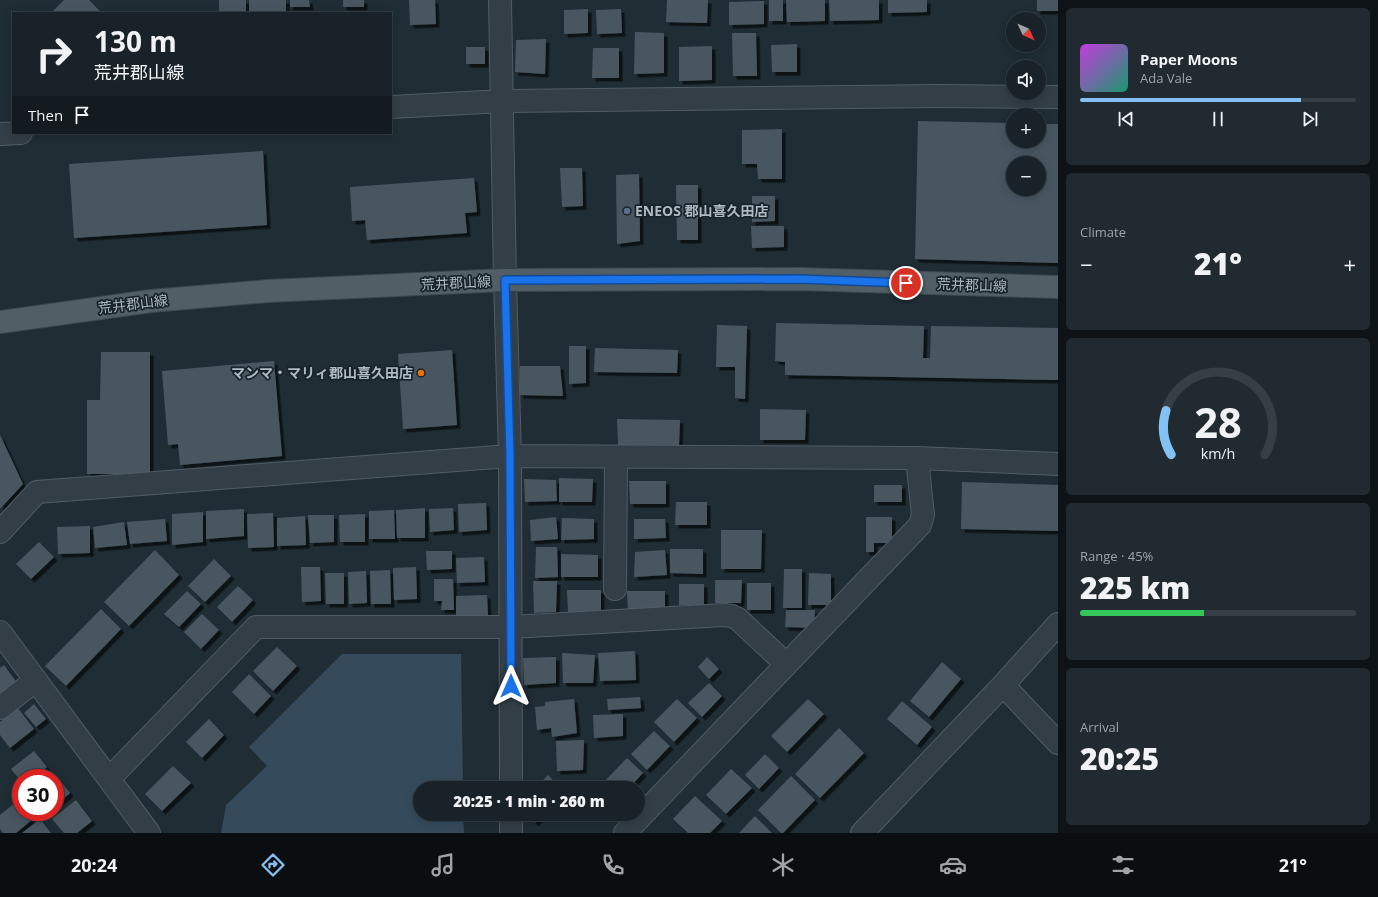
<!DOCTYPE html>
<html lang="en">
<head>
<meta charset="utf-8">
<style>
  body { margin:0; font-family:"Open Sans","Noto Sans JP",sans-serif; background:#212a30; color:#f1f3f6; height:100vh; display:flex; flex-direction:column; font-size:15px; white-space:nowrap }
  * { box-sizing:border-box; margin:0 }
  p { font-size:13px; color:#9fa4a8 }
  .icon { flex:none; width:22px; height:22px; fill:none; stroke:currentColor; stroke-width:2; stroke-linecap:round; stroke-linejoin:round }
  .map { position:relative; flex:1; overflow:hidden }
  .side { display:flex; flex-direction:column; gap:8px; padding:8px; background:#0d1316; width:320px }
  .side>* { flex:none }
  .guide { position:absolute; left:12px; top:12px; width:380px; height:122px; border-radius:0px; box-shadow:0 2px 10px #0003,0 0 0 1px #363f45; background:#182228; color:#f1f3f6; overflow:hidden }
  .needle { width:26px; rotate:134deg }
  .tools { position:absolute; left:1006px; top:12px; display:grid; gap:8px }
  .tools a { display:grid; place-items:center; width:40px; height:40px; border-radius:50%; background:#182228; box-shadow:0 2px 10px #0003,0 0 0 1px #363f45; font-size:20px }
  .speed { position:absolute; left:12px; top:769px; display:flex; gap:8px; font-size:20px; font-weight:700; text-align:center }
  .speed>* { display:grid; place-content:center; width:52px; height:52px; border-radius:50%; background:#182228; box-shadow:0 2px 10px #0003,0 0 0 1px #363f45; line-height:1 }
  .speed .limit { border:6px solid #d22; background:#fff; color:#111 }
  .pin { position:absolute; display:grid; place-items:center; width:34px; height:34px; color:#fff; margin:-17px; border:2px solid #fff; border-radius:50%; box-shadow:0 1px 4px #0007 }
  .me { position:absolute; width:44px; margin:-22px; rotate:0deg; stroke-linejoin:round; filter:drop-shadow(0 0 3px #0008) }
  .turn { display:flex; align-items:center; gap:14px; height:84px; padding:0 16px; font-size:18px }
  .turn .icon { width:52px; height:52px; stroke-width:2.5 }
  .turn b { display:block; font-size:28px; line-height:34px }
  .then { display:flex; align-items:center; height:38px; padding:0 16px; background:#0003; gap:8px; font-size:15px }
  .big { font-size:30px; font-weight:800; line-height:1.1 }
  .side .tile { flex:1; display:flex; flex-direction:column; justify-content:center; gap:6px; min-width:0; padding:0 14px; border-radius:6px; background:#212a30 }
  .side .dial { align-items:center; gap:0 }
  .dial svg { height:104px; overflow:visible; fill:none; stroke:#363f45; stroke-width:7; stroke-linecap:round; text-anchor:middle }
  .dial text { fill:#f1f3f6; stroke:none }
  .song { display:flex; align-items:center; gap:12px }
  .cover { width:48px; height:48px; border-radius:6px; background:linear-gradient(135deg,hsl(290 70% 55%),hsl(160 70% 35%)) }
  .played { height:4px; border-radius:2px; background:linear-gradient(90deg,#83c1f3 80%,#363f45 80%) }
  .keys { display:flex; justify-content:space-around; direction:ltr }
  .heat { display:flex; justify-content:space-between; align-items:center; font-size:22px; direction:ltr }
  .charge { height:6px; border-radius:3px; background:linear-gradient(90deg,#34c759 45%,#363f45 0) }
  .trip { position:absolute; left:413px; top:781px; width:232px; height:40px; border-radius:20px; background:#182228; box-shadow:0 2px 10px #0003,0 0 0 1px #363f45; font-weight:800; line-height:40px; text-align:center }
  .tabs { display:flex; height:64px; justify-content:space-around; align-items:center; background:#0a0e10; color:#9fa4a8 }
  .tabs .icon { width:28px; height:28px }
  .tabs .current { color:#83c1f3 }
  .tabs b { font-size:18px; color:#f1f3f6 }
  main { display:flex; flex:1; min-height:0 }
  .map>svg:first-child { display:block }
  .water { fill:#354b5c }
  .building { fill:#485761; fill-rule:evenodd; filter:url(#shadow) }
  .lines { fill:none; stroke-linecap:round; stroke-linejoin:round }
  .minor-casing { stroke:#515c64; stroke-width:24 }
  .major-casing { stroke:#3d4750; stroke-width:24 }
  .minor { stroke:#343e46; stroke-width:22 }
  .major { stroke:#515e66; stroke-width:22 }
  .route-casing { stroke:#114b97; stroke-width:10 }
  .route { stroke:#1a73e8; stroke-width:7 }
  .service-dot { fill:#5c6f8a; stroke:#19232a; stroke-width:1.5 }
  .food-dot { fill:#e8710a; stroke:#19232a; stroke-width:1.5 }
  .labels { text-anchor:middle; stroke-width:3.5; stroke-linejoin:round; paint-order:stroke }
  .poi-label { font-size:14px; font-weight:bold; fill:#aeb9c3; stroke:#19232a; text-anchor:start }
  .street-label { font-size:14px; fill:#aeb9c3; stroke:#19232a }
</style>
</head>
<body>
<main>
<div class="map">
<svg width="1058" height="833" viewBox="0 0 1058 833">
  <defs>
    <filter id="shadow"><feDropShadow dx="3.5" dy="3.5" stdDeviation="0" flood-color="#0009"/></filter>
  </defs>
  <rect width="100%" height="100%" fill="#202d35"/>
  <!-- water -->
  <path class="water" d="M342 654H461L463 788H420V814H463L464 833H221L226 805 267 766 249 747Z"/>
  <!-- building -->
  <path class="building" d="M64 0H89L102 13H51Z
    M219 0H246V13H219Z
    M249 0H286V13H249Z
    M290 0H309L310 7H290Z
    M343 0H364V7H343Z
    M409 0H435L436 24 410 25Z
    M667 0H708L707 23 666 22Z
    M769 0H783V21H769Z
    M786 0H825V21L787 22Z
    M829 0H879V20L830 21Z
    M888 0H927V12L888 13Z
    M1037 0H1058V11H1037Z
    M764 1V24L729 25V2Z
    M588 9V33L564 34V10Z
    M621 9 622 33 597 34 596 10Z
    M635 32 664 33V73L634 74Z
    M732 33H756L757 76H733Z
    M546 39 545 74 515 72 516 40Z
    M797 44V72H772L771 45Z
    M712 46V80L679 81V47Z
    M466 47H485V64H466Z
    M593 48H619V78H592Z
    M918 121 1013 123V141H1039V124H1058V263L915 259ZM1013 163H1039V189H1013Z
    M782 129V179H758L757 164H742V130Z
    M263 151 267 225 74 238 69 164Z
    M560 168H582L583 206 562 207Z
    M639 174 640 241 617 244 616 175Z
    M474 178 477 212 465 213 467 233 367 240 365 220 352 221 350 187Z
    M676 185H698V240H677Z
    M752 196H775V221L752 222Z
    M751 226H784V247L752 248Z
    M776 323 924 326 923 358H930L931 326 1058 328V380L785 375V362L775 361Z
    M717 325 747 326 745 399 735 398V367H716Z
    M569 346H586V383L569 384Z
    M595 348 678 350 677 373 594 372Z
    M452 350 457 425 403 429 398 354Z
    M101 352H150V474H87V400H100Z
    M274 361 282 456 180 465 178 444 168 445 162 371Z
    M520 366H560L563 396 520 395Z
    M760 409 806 410 805 440H760Z
    M617 419 680 420 679 445H618Z
    M0 435 23 484 0 509Z
    M559 478 593 479 592 502H559Z
    M524 479 556 480 557 501 525 502Z
    M629 481H666V504H630Z
    M962 482 1058 485V531L961 529Z
    M874 485H902V502H874Z
    M676 502H707V525H675Z
    M486 503 487 530 459 532 458 504Z
    M425 508V538H397L396 510Z
    M453 508 454 530 430 532 429 509Z
    M244 509V536L206 539V511Z
    M394 510 395 539H369V511Z
    M203 512V542L172 545V514Z
    M273 513 274 547 248 548 247 514Z
    M365 514V542H340L339 515Z
    M308 515H334V542L310 543Z
    M305 516 306 545 277 546V518Z
    M556 517 558 539 531 541 530 520Z
    M866 517H892V543H874V552H866Z
    M562 518 594 519V539L561 540Z
    M165 519 167 541 130 544 127 522Z
    M634 519H665L666 538 634 539Z
    M124 522 127 545 95 548 93 527Z
    M90 526V553L58 554 57 527Z
    M721 530H762L761 569H721Z
    M39 542 54 557 31 579 16 564Z
    M536 547H557L558 577 535 578Z
    M670 549H703V574L670 573Z
    M155 550 179 575 129 626 104 602Z
    M665 550 667 575 634 577 635 552Z
    M426 551H452V569L427 570Z
    M561 554 598 555V577H561Z
    M484 557 485 582 457 583 456 558Z
    M214 559 231 576 205 602 188 586Z
    M301 567H320L321 601 302 602Z
    M416 567 417 599 394 600 393 568Z
    M784 569H802V608H783Z
    M390 570 391 604H371L370 571Z
    M366 571 367 603 349 604 348 572Z
    M325 573H344V604H326Z
    M809 573 831 574V605H808Z
    M434 579H453L454 610H441L442 601H434Z
    M715 580H742L741 603H715Z
    M533 581H557L556 612 534 613Z
    M747 583H771V610H747Z
    M679 584H704V605H679Z
    M238 586 253 600 232 622 217 607Z
    M567 590H601V612H568Z
    M187 591 201 604 179 627 164 614Z
    M627 591H665V612H628Z
    M487 595 488 615 456 616V596Z
    M101 609 121 629 66 686 45 666Z
    M786 610H815L814 628 785 627Z
    M202 614 219 630 201 649 184 632Z
    M277 647 297 666 273 691 253 671Z
    M635 651 636 680 600 681 598 653Z
    M562 653 595 655 593 683H563Z
    M556 657V683L524 685 523 658Z
    M707 657 719 669 709 679 698 667Z
    M942 662 961 679 929 717 910 701Z
    M4 665 18 684 0 698V668Z
    M249 674 271 696 254 714 232 692Z
    M709 683 722 696 702 717 688 703Z
    M640 697 641 708 608 710 607 699Z
    M574 699 577 733 552 737 551 728 537 730 535 707 545 706V702Z
    M677 699 697 718 674 742 654 722Z
    M808 699 824 714 787 752 771 736Z
    M902 701 932 727 917 745 887 719Z
    M34 704 46 719 36 727 24 713Z
    M18 708 34 729 10 748 0 735V722Z
    M623 714V736L594 738 593 715Z
    M209 719 224 735 202 758 186 742Z
    M839 728 864 753 820 798 795 774Z
    M654 731 670 746 647 770 631 754Z
    M584 740 583 770 557 771 556 741Z
    M34 751 47 767 33 778H21V781L11 769Z
    M765 754 779 768 759 789 745 775Z
    M627 758 643 773 629 788H602L600 786Z
    M173 766 191 783 162 811 145 794Z
    M731 769 752 788 726 814 706 795Z
    M55 774 70 793 55 806V778H51Z
    M548 775 561 788H535Z
    M791 776 815 800 783 833H781L758 810Z
    M695 796 722 821 710 833H688L673 819Z
    M21 798V812H37L39 814 16 833H3L0 829V815Z
    M76 800 92 821 77 833H64L52 819Z
    M526 814H543L535 823Z
    M755 816 772 833H739Z
    M40 819 51 833H22Z"/>
  <g class="lines">
    <defs>
      <path id="minor" d="M500 0 505 280 510 456 511 788
        M391 107 503 101 938 96 1058 97
        M0 134 21 133
        M0 532 37 492 510 456 917 458 1058 464
        M615 589 616 457
        M0 632 149 833
        M1003 685 1058 743
        M0 708 36 680
        M109 779 256 627H511L725 615 732 616 738 619 786 664
        M511 814V833
        M625 833 920 525 923 515 917 458
        M862 833 1003 685 1058 624"/>
      <path id="major" d="M0 322 151 301 268 291 505 280 799 279 1058 287"/>
    </defs>
    <!-- minor casing -->
    <use href="#minor" class="minor-casing"/>
    <!-- major casing -->
    <use href="#major" class="major-casing"/>
    <!-- minor -->
    <use href="#minor" class="minor"/>
    <!-- major -->
    <use href="#major" class="major"/>
  </g>
  <g class="lines">
    <defs>
      <path id="route" d="M511 686 510 456 505 280 799 279 906 283"/>
    </defs>
    <!-- route casing -->
    <use href="#route" class="route-casing"/>
    <!-- route -->
    <use href="#route" class="route"/>
  </g>
  <!-- markers -->
  <circle class="service-dot" cx="627" cy="211" r="4"/>
  <circle class="food-dot" cx="421" cy="373" r="4"/>
  <g class="labels">
    <!-- poi labels -->
    <g class="poi-label">
      <text x="635" y="216">ENEOS 郡山喜久田店</text>
      <text x="413" y="378" text-anchor="end">マンマ・マリィ郡山喜久田店</text>
    </g>
    <!-- street labels -->
    <g class="street-label">
      <text transform="translate(456 283) rotate(-3)" y="5">荒井郡山線</text>
      <text transform="translate(972 285) rotate(2)" y="5">荒井郡山線</text>
      <text transform="translate(133 304) rotate(-7)" y="5">荒井郡山線</text>
    </g>
  </g>
</svg>
<div class="tools">
<a><svg class="needle" viewBox="-14 -14 28 28"><path d="M0-13l5 13h-10z" fill="#e53935"/><path d="M0 13l5-13h-10z" fill="#9fa4a8"/></svg></a>
<a><svg class="icon" aria-label="sound" viewBox="0 0 24 24"><path d="M4 9h4l5-4v14l-5-4H4zM17 9q2 3 0 6"/></svg></a>
<a>+</a>
<a>−</a>
</div>
<div class="speed"><div class="limit">30</div></div>
<div class="pin" style="left:906px;top:283px;background:#d93025"><svg class="icon" aria-label="arrive" viewBox="0 0 24 24"><path d="M6 21V4h12l-3 4 3 4H6"/></svg></div>
<svg class="me" style="left:511px;top:686px" viewBox="-20 -20 40 40"><path d="M0-17L14 15 0 8-14 15z" fill="#1a73e8" stroke="#fff" stroke-width="4"/></svg>
<div class="trip">20:25 · 1 min · 260 m</div>
<div class="guide">
<div class="turn"><svg class="icon" aria-label="right" viewBox="0 0 24 24"><path d="M7 20v-9h11M14 6l5 5-5 5"/></svg><div><b>130 m</b>荒井郡山線</div></div>
<div class="then">Then<svg class="icon" aria-label="arrive" viewBox="0 0 24 24"><path d="M6 21V4h12l-3 4 3 4H6"/></svg></div>
</div>
</div>
<section class="side">
<div class="tile">
<div class="song"><i class="cover"></i><div><b>Paper Moons</b><p>Ada Vale</p></div></div>
<div class="played"></div>
<div class="keys"><svg class="icon" aria-label="previous" viewBox="0 0 24 24"><path d="M18 5L8 12l10 7zM5 5v14"/></svg><svg class="icon" aria-label="pause" viewBox="0 0 24 24"><path d="M8 5v14M16 5v14"/></svg><svg class="icon" aria-label="next" viewBox="0 0 24 24"><path d="M6 5l10 7-10 7zM19 5v14"/></svg></div>
</div>
<div class="tile"><p>Climate</p>
<div class="heat"><a>−</a><b class="big">21°</b><a>+</a></div>
</div>
<div class="tile dial"><svg viewBox="0 0 100 80">
<path d="M14 69A42 42 0 1 1 86 69"/>
<path d="M14 69A42 42 0 0 1 10 35" stroke="#83c1f3"/>
<text x="50" y="56" font-size="32" font-weight="700">28</text>
<text x="50" y="72" font-size="11">km/h</text>
</svg></div>
<div class="tile"><p>Range · 45%</p><b class="big">225 km</b><div class="charge"></div></div>
<div class="tile"><p>Arrival</p><b class="big">20:25</b></div>
</section>
</main>
<nav class="tabs">
<b>20:24</b>
<svg class="icon current" aria-label="directions" viewBox="0 0 24 24"><path d="M12 3l9 9-9 9-9-9zM9 14v-3h6M13 9l2 2-2 2"/></svg>
<svg class="icon" aria-label="music" viewBox="0 0 24 24"><path d="M9 18V5l10-2v13"/><circle cx="6" cy="18" r="3"/><circle cx="16" cy="16" r="3"/></svg>
<svg class="icon" aria-label="phone" viewBox="0 0 24 24"><path d="M5 4h4l2 5-3 2q2 4 5 5l2-3 5 2v4C11 20 4 13 5 4z"/></svg>
<svg class="icon" aria-label="climate" viewBox="0 0 24 24"><path d="M12 3v18M4 7l16 10M4 17L20 7"/></svg>
<svg class="icon" aria-label="car" viewBox="0 0 24 24"><path d="M5 17H2v-5l4-1 3-4h7l3 4 3 1v5h-3M9 17h6M6 11h13"/><circle cx="7" cy="17" r="2"/><circle cx="17" cy="17" r="2"/></svg>
<svg class="icon" aria-label="filters" viewBox="0 0 24 24"><path d="M4 7h16M4 17h16"/><circle cx="9" cy="7" r="2"/><circle cx="15" cy="17" r="2"/></svg>
<b>21°</b>
</nav>
</body>
</html>
